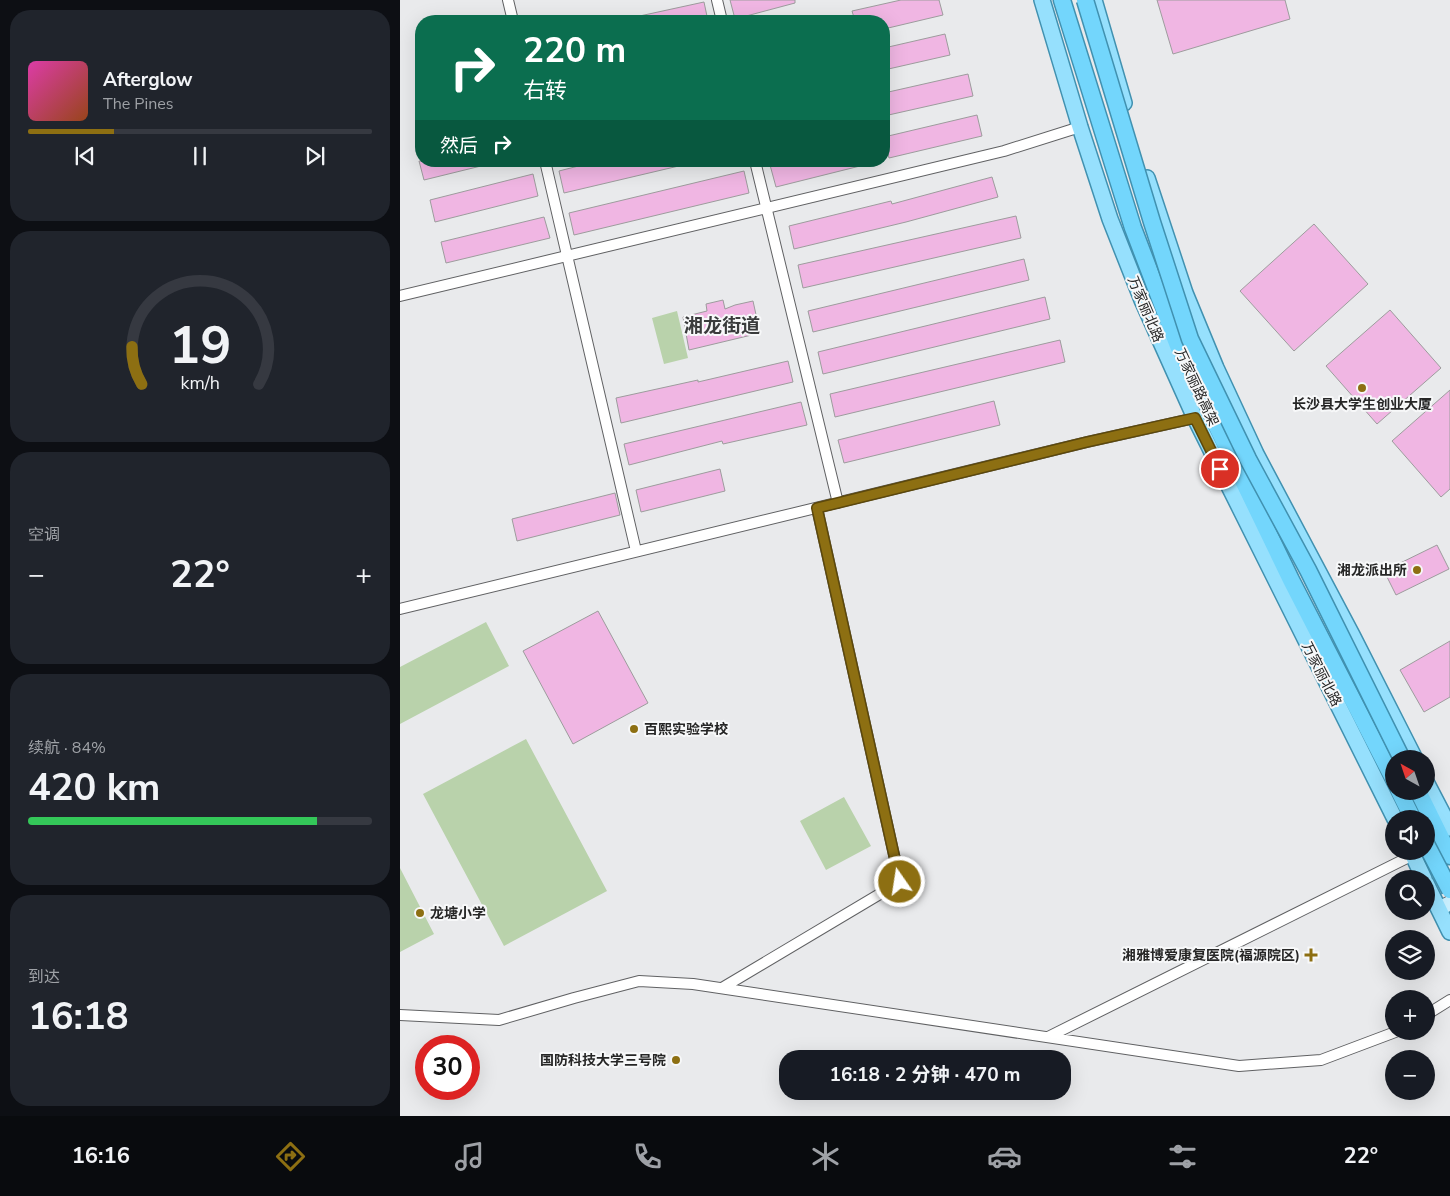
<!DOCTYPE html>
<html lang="zh">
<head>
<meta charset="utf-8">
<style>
  body { margin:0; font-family:"Nunito Sans","Noto Sans SC",sans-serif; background:#20242c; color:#f1f3f6; height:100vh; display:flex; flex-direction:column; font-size:19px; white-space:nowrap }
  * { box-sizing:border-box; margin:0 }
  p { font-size:16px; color:#9ea1a6 }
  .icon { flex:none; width:28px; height:28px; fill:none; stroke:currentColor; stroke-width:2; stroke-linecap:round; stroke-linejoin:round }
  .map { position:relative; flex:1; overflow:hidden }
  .panel { display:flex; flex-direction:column; gap:10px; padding:10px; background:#0d0f14; width:400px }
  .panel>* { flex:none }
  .banner { position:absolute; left:15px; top:15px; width:475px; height:152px; border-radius:20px; box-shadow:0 5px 20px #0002; background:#0b6e4f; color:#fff; overflow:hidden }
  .needle { width:32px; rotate:320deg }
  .tools { position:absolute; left:985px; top:750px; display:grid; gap:10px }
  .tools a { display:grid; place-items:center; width:50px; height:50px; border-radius:50%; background:#171b24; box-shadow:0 5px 20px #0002; font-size:25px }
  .speed { position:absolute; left:15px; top:1035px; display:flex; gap:10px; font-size:25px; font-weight:700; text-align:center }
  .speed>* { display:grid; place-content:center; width:65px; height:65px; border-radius:50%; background:#171b24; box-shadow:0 5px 20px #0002; line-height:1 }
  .speed .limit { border:8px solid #d22; background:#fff; color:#111 }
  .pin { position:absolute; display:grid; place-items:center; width:42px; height:42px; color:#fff; margin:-21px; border:2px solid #fff; border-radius:50%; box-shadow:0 1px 5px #0007 }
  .me { position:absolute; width:55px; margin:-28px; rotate:347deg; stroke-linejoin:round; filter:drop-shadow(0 0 4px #0008) }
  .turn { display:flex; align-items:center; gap:18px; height:105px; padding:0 25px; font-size:22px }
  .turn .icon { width:65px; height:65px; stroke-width:2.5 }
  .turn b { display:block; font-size:35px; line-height:42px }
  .then { display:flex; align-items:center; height:48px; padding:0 25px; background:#0003; gap:10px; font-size:19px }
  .big { font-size:38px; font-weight:700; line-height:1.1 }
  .panel .tile { flex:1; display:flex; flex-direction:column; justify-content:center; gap:8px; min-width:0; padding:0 18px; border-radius:20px; background:#20242c }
  .panel .dial { align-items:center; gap:0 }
  .dial svg { height:130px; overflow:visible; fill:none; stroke:#363941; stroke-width:7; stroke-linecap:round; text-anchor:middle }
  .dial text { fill:#f1f3f6; stroke:none }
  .song { display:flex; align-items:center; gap:15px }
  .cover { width:60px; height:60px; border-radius:8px; background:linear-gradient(135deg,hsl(320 70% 55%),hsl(20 70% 35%)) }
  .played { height:5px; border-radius:2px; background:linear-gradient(90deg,#8d6f12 25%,#363941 25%) }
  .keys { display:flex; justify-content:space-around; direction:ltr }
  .heat { display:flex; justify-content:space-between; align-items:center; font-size:28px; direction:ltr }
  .charge { height:8px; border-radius:4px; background:linear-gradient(90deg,#34c759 84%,#363941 0) }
  .trip { position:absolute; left:379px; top:1050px; width:292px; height:50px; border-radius:20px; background:#171b24; box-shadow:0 5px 20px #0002; font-weight:700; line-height:50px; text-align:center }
  .dock { display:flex; height:80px; justify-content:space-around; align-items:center; background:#090b0e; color:#9ea1a6 }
  .dock .icon { width:35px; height:35px }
  .dock .selected { color:#8d6f12 }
  .dock b { font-size:22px; color:#f1f3f6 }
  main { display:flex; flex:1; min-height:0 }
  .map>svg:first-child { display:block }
  .green { fill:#b9d2ab }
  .building { fill:#f0b6e3; stroke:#9d9c9d }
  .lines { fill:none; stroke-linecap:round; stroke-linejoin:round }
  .minor-casing { stroke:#606163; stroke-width:12 }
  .secondary-casing { stroke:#606163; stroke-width:16 }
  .primary-casing { stroke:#4191b0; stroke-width:18 }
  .trunk-casing { stroke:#4191b0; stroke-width:19 }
  .minor { stroke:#fff; stroke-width:10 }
  .secondary { stroke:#caeffe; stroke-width:14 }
  .primary { stroke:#96e0fd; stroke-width:15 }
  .trunk { stroke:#73d6fc; stroke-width:16 }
  .trunk-bridge-casing { stroke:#4191b0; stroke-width:19; stroke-linecap:butt }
  .trunk-bridge { stroke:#73d6fc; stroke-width:16 }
  .route-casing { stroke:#5c480c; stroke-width:12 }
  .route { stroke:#8d6f12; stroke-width:9 }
  .poi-dot { fill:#8d6f12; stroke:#f7f8f9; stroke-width:2 }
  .labels { text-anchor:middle; stroke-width:4; stroke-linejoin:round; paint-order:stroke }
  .street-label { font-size:14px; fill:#262626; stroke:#f7f8f9 }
  .poi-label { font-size:14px; font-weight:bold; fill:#262626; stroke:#f7f8f9; text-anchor:end }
  .district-label { font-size:19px; font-weight:bold; fill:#3a3b3c; stroke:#f7f8f9 }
</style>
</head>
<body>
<main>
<section class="panel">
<div class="tile">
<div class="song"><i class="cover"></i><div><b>Afterglow</b><p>The Pines</p></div></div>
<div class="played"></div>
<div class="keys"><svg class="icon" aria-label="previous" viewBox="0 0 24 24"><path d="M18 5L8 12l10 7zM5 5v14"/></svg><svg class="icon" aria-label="pause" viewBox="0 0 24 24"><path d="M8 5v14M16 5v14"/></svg><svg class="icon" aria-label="next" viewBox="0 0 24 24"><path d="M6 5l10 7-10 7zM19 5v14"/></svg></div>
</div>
<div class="tile dial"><svg viewBox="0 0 100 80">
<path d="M14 69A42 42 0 1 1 86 69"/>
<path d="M14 69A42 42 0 0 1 8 46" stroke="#8d6f12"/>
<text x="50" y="56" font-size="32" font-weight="700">19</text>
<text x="50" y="72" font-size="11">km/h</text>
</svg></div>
<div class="tile"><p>空调</p>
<div class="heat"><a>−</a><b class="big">22°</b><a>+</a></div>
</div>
<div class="tile"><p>续航 · 84%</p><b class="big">420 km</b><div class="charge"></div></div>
<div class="tile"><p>到达</p><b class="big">16:18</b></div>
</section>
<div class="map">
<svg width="1050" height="1116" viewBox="0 0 1050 1116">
  <rect width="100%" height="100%" fill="#e9eaec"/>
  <!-- green -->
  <path class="green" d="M277 311 288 358 264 364 252 318Z
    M86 622 109 666 0 724V667Z
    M126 739 207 891 104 946 23 794Z
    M444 797 471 846 426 870 400 821Z
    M0 868 34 934 0 952Z"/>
  <!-- building -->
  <path class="building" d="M330 0H395V3L335 19Z
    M501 0H539L543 15 484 29V21H455L452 11Z
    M757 0H885L890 19 773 54Z
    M304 2 308 21H235V17Z
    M545 34 550 55 484 70V48Z
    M568 74 573 96 484 116V93Z
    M577 115 582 136 489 158 484 137Z
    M19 161H84L85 165 24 180Z
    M198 161H282L283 165 164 193 159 171Z
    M385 161H464V165L376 187 370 165Z
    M344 171 349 193 174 235 169 213Z
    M133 174 138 196 35 222 30 200Z
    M592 177 598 197 506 222 394 249 389 226 491 201 492 204Z
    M616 216 621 238 403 288 398 265Z
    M144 217 150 238 46 263 41 242Z
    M914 224 968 284 894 351 840 291Z
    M624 259 629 280 413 332 408 311Z
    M645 297 650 319 423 374 418 352Z
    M323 300 325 309 335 305 353 301 360 333 289 350 283 317 307 311 306 304Z
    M990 310 1041 368 977 424 926 366Z
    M660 340 665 362 435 417 430 394Z
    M388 361 393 382 221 423 216 398 298 380V382Z
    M1050 390V489L1041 497 992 441Z
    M594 401 600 425 444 463 438 440Z
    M401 402 407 425 323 444 322 441 229 465 224 444Z
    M320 469 325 491 241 512 236 490Z
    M215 493 220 515 117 541 112 519Z
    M1037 545 1049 569 996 595 984 571Z
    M198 611 248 703 173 744 123 651Z
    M1050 641V697L1024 712 1000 670Z"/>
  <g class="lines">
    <defs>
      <path id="minor" d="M108 0 113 21
        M317 0 322 21
        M145 161 236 551
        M355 161 438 503
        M0 296 604 151 680 127
        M0 609 687 442 795 418
        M322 988 500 882 417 508
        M0 1015 99 1020 174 998 239 981 293 984 839 1066 921 1060 998 1031
        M1026 1015 1050 1000
        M648 1037 1013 855"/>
      <path id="secondary" d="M1039 909 1050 903"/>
      <path id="primary" d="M642 0 680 127 710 219 742 300 795 418 995 819
        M694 0 724 103
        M747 178 785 293 816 368 856 454 952 635 1015 759
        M1026 782 1050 828
        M1011 851 1024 879
        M1026 883 1050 932"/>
      <path id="trunk" d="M662 0 733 228 778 346 891 580 994 780
        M999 791 1013 819
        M1018 791 1050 856"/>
    </defs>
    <!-- minor casing -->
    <use href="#minor" class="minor-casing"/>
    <!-- secondary casing -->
    <use href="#secondary" class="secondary-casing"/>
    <!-- primary casing -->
    <use href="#primary" class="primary-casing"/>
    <!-- trunk casing -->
    <use href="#trunk" class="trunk-casing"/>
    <!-- minor -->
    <use href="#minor" class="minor"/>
    <!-- secondary -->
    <use href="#secondary" class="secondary"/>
    <!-- primary -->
    <use href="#primary" class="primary"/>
    <!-- trunk -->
    <use href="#trunk" class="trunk"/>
    <defs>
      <path id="trunk-bridge" d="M685 0 752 222 790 339 848 459 908 570 1002 759
        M1026 844 1050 890"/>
    </defs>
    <!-- trunk-bridge casing -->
    <use href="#trunk-bridge" class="trunk-bridge-casing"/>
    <!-- trunk-bridge -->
    <use href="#trunk-bridge" class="trunk-bridge"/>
  </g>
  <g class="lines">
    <defs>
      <path id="route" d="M500 882 417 508 687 442 795 418 820 469"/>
    </defs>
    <!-- route casing -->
    <use href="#route" class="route-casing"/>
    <!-- route -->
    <use href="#route" class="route"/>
  </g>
  <!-- markers -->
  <g class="poi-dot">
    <circle cx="962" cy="388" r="5"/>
    <circle cx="1017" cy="570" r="5"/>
    <circle cx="234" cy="729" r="5"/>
    <circle cx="20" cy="913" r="5"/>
    <path d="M908.5 947.5h5v5h5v5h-5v5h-5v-5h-5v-5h5z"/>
    <circle cx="276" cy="1060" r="5"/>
  </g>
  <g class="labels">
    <!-- street labels -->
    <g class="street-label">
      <text transform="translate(746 309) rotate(67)" y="5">万家丽北路</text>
      <text transform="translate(797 387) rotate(65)" y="5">万家丽路高架</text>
      <text transform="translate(922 674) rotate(63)" y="5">万家丽北路</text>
    </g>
    <!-- poi labels -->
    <g class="poi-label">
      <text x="962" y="409" text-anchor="middle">长沙县大学生创业大厦</text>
      <text x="1007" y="575">湘龙派出所</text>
      <text x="244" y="734" text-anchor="start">百熙实验学校</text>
      <text x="30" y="918" text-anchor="start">龙塘小学</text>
      <text x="900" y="960">湘雅博爱康复医院(福源院区)</text>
      <text x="266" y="1065">国防科技大学三号院</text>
    </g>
    <!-- district labels -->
    <g class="district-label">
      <text x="322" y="332">湘龙街道</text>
    </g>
  </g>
</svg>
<div class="tools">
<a><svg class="needle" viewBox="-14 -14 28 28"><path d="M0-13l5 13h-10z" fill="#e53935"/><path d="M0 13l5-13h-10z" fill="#9ea1a6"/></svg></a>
<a><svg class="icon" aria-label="sound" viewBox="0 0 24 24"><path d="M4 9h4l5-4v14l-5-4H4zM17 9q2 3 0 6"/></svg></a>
<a><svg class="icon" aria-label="search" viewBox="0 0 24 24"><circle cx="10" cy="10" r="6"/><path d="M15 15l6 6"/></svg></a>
<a><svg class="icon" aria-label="layers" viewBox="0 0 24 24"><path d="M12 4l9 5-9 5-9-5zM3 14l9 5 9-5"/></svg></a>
<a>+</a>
<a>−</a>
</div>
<div class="speed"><div class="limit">30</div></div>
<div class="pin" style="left:820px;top:469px;background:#d93025"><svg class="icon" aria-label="arrive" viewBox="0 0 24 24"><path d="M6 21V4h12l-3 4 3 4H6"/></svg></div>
<svg class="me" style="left:500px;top:882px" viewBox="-20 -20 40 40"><circle r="17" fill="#8d6f12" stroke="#fff" stroke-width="3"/><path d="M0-11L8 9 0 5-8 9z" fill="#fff"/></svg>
<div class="trip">16:18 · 2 分钟 · 470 m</div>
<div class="banner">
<div class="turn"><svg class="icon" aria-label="right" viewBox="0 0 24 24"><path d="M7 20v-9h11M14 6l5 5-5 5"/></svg><div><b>220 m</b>右转</div></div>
<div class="then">然后<svg class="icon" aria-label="right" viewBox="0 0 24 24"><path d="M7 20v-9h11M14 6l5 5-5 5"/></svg></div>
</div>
</div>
</main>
<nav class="dock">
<b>16:16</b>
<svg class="icon selected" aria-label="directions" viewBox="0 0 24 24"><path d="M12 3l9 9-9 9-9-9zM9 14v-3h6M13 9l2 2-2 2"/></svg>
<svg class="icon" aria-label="music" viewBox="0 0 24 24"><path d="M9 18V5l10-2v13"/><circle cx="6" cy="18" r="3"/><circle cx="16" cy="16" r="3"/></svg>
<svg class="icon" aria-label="phone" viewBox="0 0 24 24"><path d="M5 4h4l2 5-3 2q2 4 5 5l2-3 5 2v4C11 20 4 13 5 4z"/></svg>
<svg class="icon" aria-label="climate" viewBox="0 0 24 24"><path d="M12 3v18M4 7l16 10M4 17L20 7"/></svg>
<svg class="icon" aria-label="car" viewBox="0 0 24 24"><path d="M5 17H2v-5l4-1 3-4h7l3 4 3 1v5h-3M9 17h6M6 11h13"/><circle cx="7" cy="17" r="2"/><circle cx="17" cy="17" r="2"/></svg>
<svg class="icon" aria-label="filters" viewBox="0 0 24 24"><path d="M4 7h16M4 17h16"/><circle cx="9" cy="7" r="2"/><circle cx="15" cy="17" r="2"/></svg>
<b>22°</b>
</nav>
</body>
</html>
